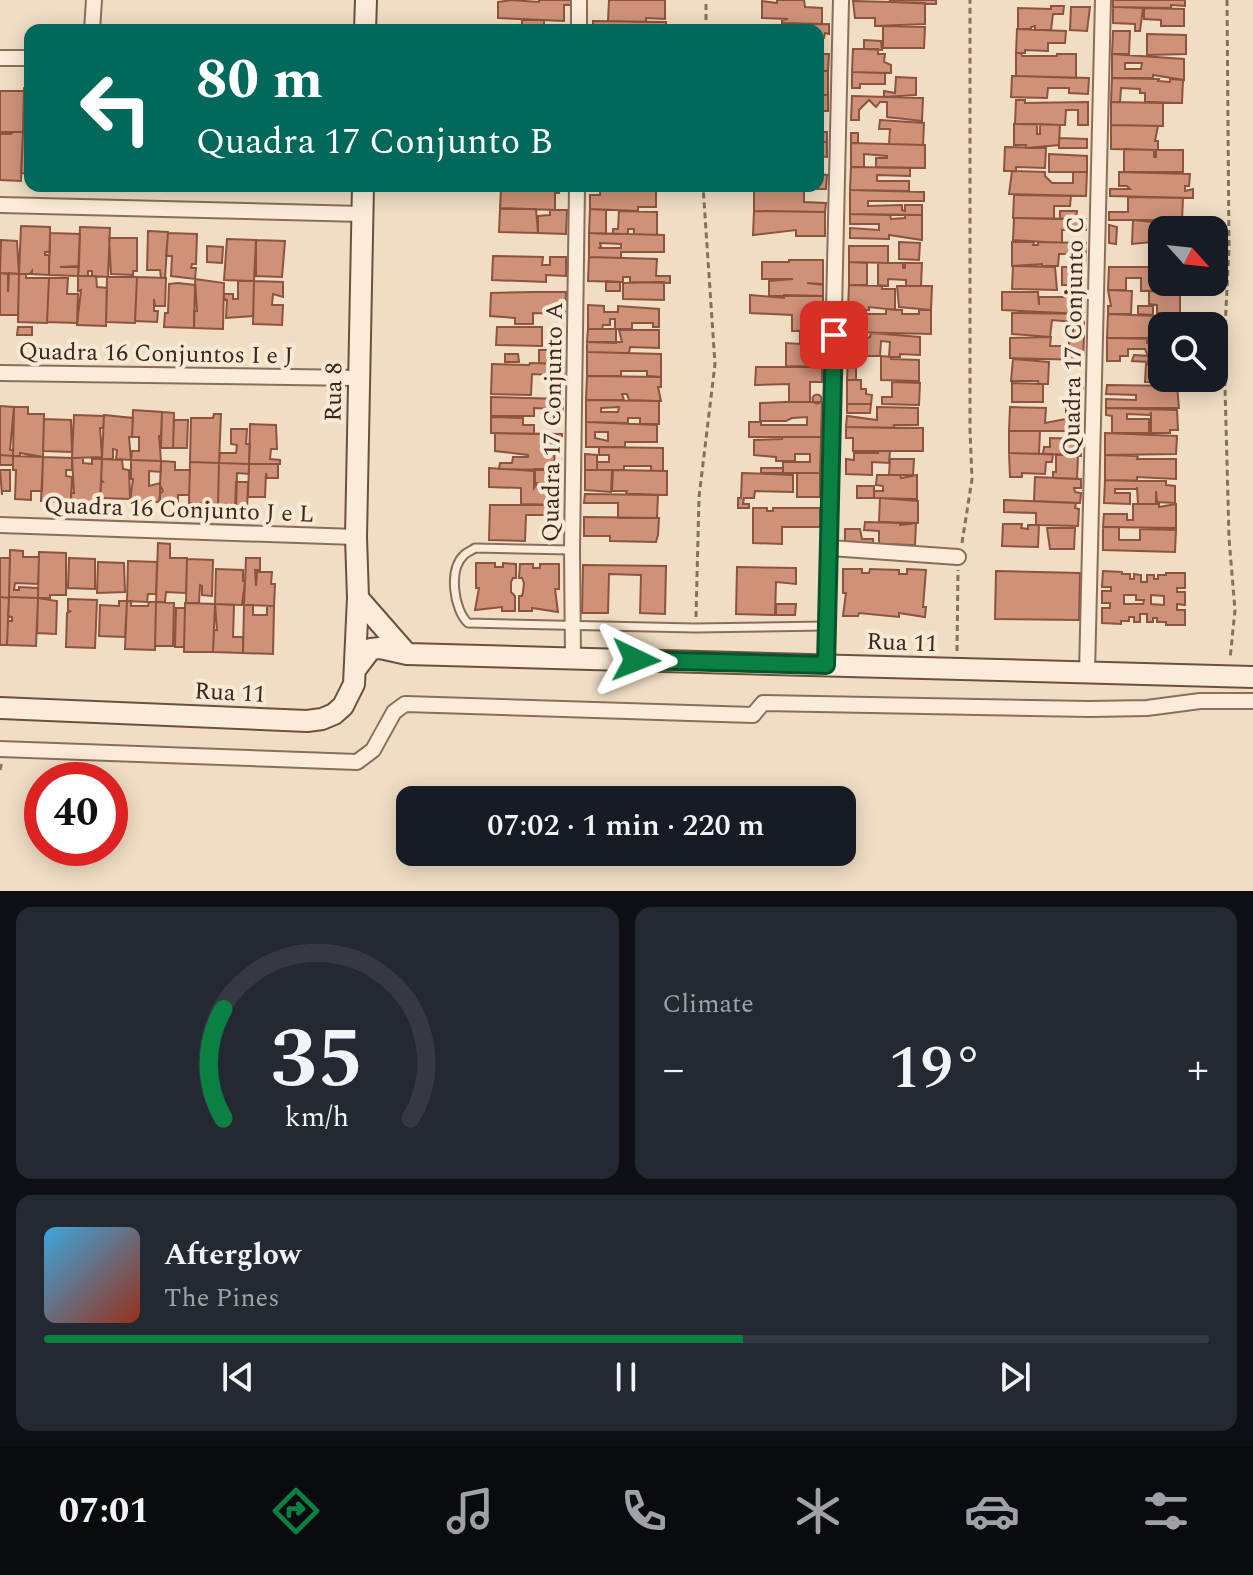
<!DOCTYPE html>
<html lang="en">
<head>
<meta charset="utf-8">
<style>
  body { margin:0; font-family:Spectral,serif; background:#242831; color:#f1f3f6; height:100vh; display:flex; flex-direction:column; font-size:30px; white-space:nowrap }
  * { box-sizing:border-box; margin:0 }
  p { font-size:26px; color:#9ea1a6 }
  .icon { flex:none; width:44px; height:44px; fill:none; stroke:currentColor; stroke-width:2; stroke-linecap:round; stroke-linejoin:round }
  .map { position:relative; height:891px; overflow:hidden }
  .sheet { display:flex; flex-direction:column; gap:16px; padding:16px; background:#0d0f14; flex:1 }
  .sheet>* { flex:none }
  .guide { position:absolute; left:24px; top:24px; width:800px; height:168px; border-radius:16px; box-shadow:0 4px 20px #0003; background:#00695c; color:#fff; overflow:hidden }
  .needle { width:52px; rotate:117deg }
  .fabs { position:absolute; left:1148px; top:216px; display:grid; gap:16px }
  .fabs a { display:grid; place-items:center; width:80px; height:80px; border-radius:16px; background:#171b24; box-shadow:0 4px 20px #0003; font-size:40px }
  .speed { position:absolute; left:24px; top:762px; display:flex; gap:16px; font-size:40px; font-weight:700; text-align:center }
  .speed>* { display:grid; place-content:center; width:104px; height:104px; border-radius:50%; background:#171b24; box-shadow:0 4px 20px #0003; line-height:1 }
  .speed .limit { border:12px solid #d22; background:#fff; color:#111 }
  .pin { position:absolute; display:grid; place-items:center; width:68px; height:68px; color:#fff; margin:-34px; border-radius:16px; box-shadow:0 4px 12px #0006 }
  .me { position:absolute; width:88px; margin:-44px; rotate:92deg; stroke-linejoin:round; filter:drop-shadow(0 0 6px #0008) }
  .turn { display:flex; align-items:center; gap:28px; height:168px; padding:0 40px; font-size:36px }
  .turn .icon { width:104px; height:104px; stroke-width:2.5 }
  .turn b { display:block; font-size:56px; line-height:68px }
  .big { font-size:60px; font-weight:600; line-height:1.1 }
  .sheet .tile { flex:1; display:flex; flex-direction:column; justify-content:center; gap:12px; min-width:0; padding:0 28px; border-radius:16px; background:#242831 }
  .sheet .dial { align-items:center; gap:0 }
  .dial svg { height:208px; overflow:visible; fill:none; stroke:#363941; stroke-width:7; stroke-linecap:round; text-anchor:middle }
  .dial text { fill:#f1f3f6; stroke:none }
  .song { display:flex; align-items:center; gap:24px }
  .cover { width:96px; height:96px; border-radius:12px; background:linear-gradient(135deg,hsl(200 70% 55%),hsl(10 70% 35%)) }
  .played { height:8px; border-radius:4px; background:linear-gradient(90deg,#0b8043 60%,#363941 60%) }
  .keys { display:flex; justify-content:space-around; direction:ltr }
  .heat { display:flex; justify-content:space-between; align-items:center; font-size:44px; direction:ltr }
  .sheet .tiles { flex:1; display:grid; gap:16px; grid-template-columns:1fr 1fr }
  .tile:last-child { grid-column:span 2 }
  .trip { position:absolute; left:396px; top:786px; width:460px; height:80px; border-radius:16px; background:#171b24; box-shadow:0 4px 20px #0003; font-weight:600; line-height:80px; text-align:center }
  .menu { display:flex; height:128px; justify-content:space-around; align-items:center; background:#090b0e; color:#9ea1a6 }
  .menu .icon { width:56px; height:56px }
  .menu .selected { color:#0b8043 }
  .menu b { font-size:36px; color:#f1f3f6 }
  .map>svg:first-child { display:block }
  .building { fill:#cf9279; stroke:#8c533e; stroke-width:2; fill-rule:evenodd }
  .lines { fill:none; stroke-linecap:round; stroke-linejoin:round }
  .lane-casing { stroke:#8b6e5a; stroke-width:11 }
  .street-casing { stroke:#8b6e5a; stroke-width:18 }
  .secondary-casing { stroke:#6d4f3d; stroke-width:24 }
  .path { stroke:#8b6e5a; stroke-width:3; stroke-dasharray:6 4; stroke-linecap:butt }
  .lane { stroke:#faecd8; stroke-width:7 }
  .street { stroke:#faecd8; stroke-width:14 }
  .secondary { stroke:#faecd8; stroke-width:20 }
  .route-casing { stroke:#07532c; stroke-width:20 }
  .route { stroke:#0b8043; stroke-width:14 }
  .labels { text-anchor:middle; stroke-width:8; stroke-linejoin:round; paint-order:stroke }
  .street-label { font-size:24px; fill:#3b281e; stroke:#f7e9d4 }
</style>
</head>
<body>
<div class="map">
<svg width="1253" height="891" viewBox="0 0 1253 891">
  <rect width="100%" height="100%" fill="#f0ddc4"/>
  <!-- building -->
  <path class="building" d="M511 0 539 2V0H571V5H564V21L498 18V2Z
    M609 0H665V19L646 18V22L608 21Z
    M777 0H804L805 7 822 8V24L782 23V20L788 19 762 18V1L777 3Z
    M890 0H936V4L890 2Z
    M1113 0H1185V6L1171 5V8L1113 7Z
    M853 1 925 3V24L875 26V18H855Z
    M1051 6H1064L1063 14H1053L1051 30H1035V26L1031 27V29H1018V8L1051 9Z
    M1071 7H1090L1087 31 1070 30Z
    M1113 7 1143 8 1140 31H1135V24L1113 23Z
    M1144 8 1184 9V26H1161V20L1144 19Z
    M522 20H544V30H502V25H522Z
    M593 21 666 22V30H593Z
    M829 24V34L825 33 824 38H818V30H757V25Z
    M883 26 925 27 924 48H883Z
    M1017 29 1066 31 1065 43H1048V51L1025 50V53H1016Z
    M1113 31H1130L1129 54H1112Z
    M1147 34 1186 35V54L1147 55Z
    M864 40 881 41 882 50 864 49Z
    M853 49H878V54H885L884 62 891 65V73L852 72Z
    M1016 53H1021L1022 56H1057V54H1076V78L1016 76Z
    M818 54H829L828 71H818Z
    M1112 54 1184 59V80L1153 75V78H1112ZM1125 63H1142L1141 69H1125Z
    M818 71H828V95H818Z
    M852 72 885 73V84H860V88H852Z
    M1012 76 1089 78 1088 94 1069 93V88H1048L1047 98 1011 97Z
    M896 77 916 78V95L884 97V91L895 93Z
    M1112 78 1159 79 1158 81 1170 82V79L1183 80 1182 103 1145 102V93H1140V89L1121 88 1120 102H1111Z
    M24 88H30V126H28L27 133H23Z
    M0 91H24L23 132H0Z
    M818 95H828V111H818V118Z
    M852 96 923 98 922 121 887 117V102H880L876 107 869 100 859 110V120H851Z
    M1016 100H1025V103L1088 102V125H1078V110H1066L1065 125 1015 124Z
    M1111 102 1163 103V126L1111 125Z
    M880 120 924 123 923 145 889 144 890 129H879Z
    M1014 124H1037V134H1040V124L1060 125 1059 145 1026 148V145H1014Z
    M1111 125 1158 126 1155 141H1158V150L1111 149Z
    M13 132H23L21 181 0 180V134H11Z
    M818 132H827V142H818Z
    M23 133H30V174L21 173Z
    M851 133H858V143H851Z
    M1059 138 1087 139V148H1059Z
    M818 142H827V157L818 156Z
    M851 143 925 145V168L876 167V158H887V156L864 154V167H851Z
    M1005 147 1046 148 1045 168 1016 167V171H1004Z
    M1124 149 1154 150V157H1156V150H1183V172H1124Z
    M1049 154 1087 156V172H1049Z
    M851 167 910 168V176L877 175V181H909V191L850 190Z
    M1012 171 1045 172V176L1052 183H1073V172H1087L1086 196 1009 194Z
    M1119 172 1190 174 1189 186H1185V191L1193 189V198L1110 196V189H1130L1127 186H1119Z
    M818 174 827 175 826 189 781 188V186H818Z
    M538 186 559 187V193H555V210L500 208 501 189 538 190Z
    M590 186H657L656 188 600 187Z
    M600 187 656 188V207H638V211L590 209V195H600Z
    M754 188 804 189V202L826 203 825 212 754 211Z
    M850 190 924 192V201H868V206L902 205V210L905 211V205H922V215L850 214Z
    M1014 195 1071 196 1070 206H1054V219L1013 218Z
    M1128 197 1183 198 1182 220H1109V212H1128Z
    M500 209H536L538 233 499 232Z
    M590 209 606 210V234L589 233Z
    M550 210H567L566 234 538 233V216L550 215Z
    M619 211 657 212V235L634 234V229H628V234H613V229H618Z
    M754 211 825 212V236H796V230L753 235Z
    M1060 211H1077L1076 219H1060Z
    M850 214 890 215 891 219 905 218V215H922V240L889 235V239L850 238V228L879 230V224H850Z
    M1014 218 1086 219V230H1062V243L1013 240Z
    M1133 220 1180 225V230H1162V241L1132 244Z
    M1109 225 1117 227 1116 244 1109 243Z
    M21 226 50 227V252H45V255H49V275L32 274V271L30 274H19Z
    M80 227 110 228 108 277 92 276V271H88V276H78Z
    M148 231 168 232 165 278H161L160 270H147Z
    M50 233 80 234 79 266 60 267H79L78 276 49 275Z
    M168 233 197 234 196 264H192L191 268H196L195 279 171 276 172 256H166Z
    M589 233 664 235V252H621V258L589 257ZM600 243 621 244V248H598L601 247Z
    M109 238H137V271H133V275L111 274Z
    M227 239 256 240 254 281 224 280Z
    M1 240 17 241 19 274 0 273Z
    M256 240 285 241 282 277 256 276Z
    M899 242 920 243 919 260 899 259Z
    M1012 242H1034L1033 245H1038V242L1086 243 1085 267H1075V254H1059L1058 266H1042V264L1012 266Z
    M207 246 223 247 222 263 207 262Z
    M849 246H888V263L849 262Z
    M493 256 543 257 542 265H550V257H566V276L546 275V282L492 280Z
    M589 257 657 259 656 276H670V283L630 282V277H623V282L588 281Z
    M789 260H823V284L807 283 823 285V296H769V281L793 279H762V262H789Z
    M849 262 867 263V285H849Z
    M878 263H903V268H905V263H922L921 286H906V280L888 279V286L878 285Z
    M1013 266 1055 267 1057 290 1012 289Z
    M1062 267H1085V285H1062Z
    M1109 267H1162V282H1185V289L1141 291V278H1126V290H1108Z
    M0 273 8 274V292L9 273 19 274 18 315H0Z
    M19 274H26V278H49L47 323 18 322Z
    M78 276H96L97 287 107 288 106 326 77 325 81 290 78 291Z
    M107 277H137L135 323 106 322Z
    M137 277 166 278 165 306H155L154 299V311H158L157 322 135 321Z
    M49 278H68L67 294H78L77 323 47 322Z
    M195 279 224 283 223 329 194 328V311H197Z
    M238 281H254L253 316 226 318 227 300 224 299V294H233V299H238Z
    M254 281 283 282V297L273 294 272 305H283L282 325 253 324Z
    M606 281 620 282V291H606Z
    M656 282H664V300L623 299V283Z
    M178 283 195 285 194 328 164 327 165 313H168L169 284Z
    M849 285 882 286V289H895V310L869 307V310L848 309Z
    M897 286H932L931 310 899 307Z
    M1065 290H1085L1084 314 1002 310V292H1038L1039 305V297H1065Z
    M1108 290 1132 291 1131 314H1108V306H1111Z
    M1149 291 1180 292V313H1157V305L1149 304Z
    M533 292H566L565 314 533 313V324H515V318L490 316 491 293Z
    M750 295 784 298V295L823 296V307L806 306 805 331H792V315L750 313Z
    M588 305 604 306V312H618V306L659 309V327H653V323H632V329H615V319H610V325H603L602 329H588Z
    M1138 306H1153V315L1138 314Z
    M848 309H861V314H886V309L902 310V314H919V310H931V334L848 332Z
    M1012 313 1084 314V337H1073V322L1052 320 1050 337 1012 334Z
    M1108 314 1180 317 1179 326H1162V339L1107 338Z
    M18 327H32V335H17Z
    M497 327H542V346L496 345Z
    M588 329H616V343L587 342Z
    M619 330H659V348L630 347 629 353 587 352V342H622Z
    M800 331H823L822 367 786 366V343L800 344Z
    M848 332H865L866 339 870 337 871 333 920 337V355L900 354V357H889L890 342 881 341 880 356H848Z
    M1051 337 1050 346H1069V337H1084L1083 360 1010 358V338Z
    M1107 338H1147V343H1149V339H1162V359H1149L1145 349H1128V356H1120V361H1107Z
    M539 350H564V364L539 363Z
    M587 352 661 354V377L647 376V371H621V376H587Z
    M505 354H518L519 362H505Z
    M1134 355 1149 356 1148 362 1132 361Z
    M848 356H856V380H847Z
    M881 356 891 357V359L919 360V381L881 380Z
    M1013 359 1049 362 1048 384H1038V381H1011Z
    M530 363 564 364 563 387H551V375L532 374 531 395 491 394 492 364 529 365Z
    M1146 364 1162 365V378H1184V383L1145 382Z
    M756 367H822V382H810V402H789V384L755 385Z
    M587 376 661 377V387H658L661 401 629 400 627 394H622L624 400H586Z
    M847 380H861V389H866V394L872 395 871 404H847Z
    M892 382 920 383 919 405 882 404V397H892Z
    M1012 383 1043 384V402H1012Z
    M1074 384 1083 385 1082 400H1067V391L1074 388Z
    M1107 385 1177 386 1179 408H1106V399L1136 400V395L1106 394Z
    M812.5 399a4.5 4.5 0 1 1 9 0a4.5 4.5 0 1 1-9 0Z
    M491 397 563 399 562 422 554 421V409L534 408V416H491Z
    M586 400 659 401V424H640V418H628V423L586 422ZM619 407 618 412H601V408Z
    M785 402H822L821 437H749V422H761V425H807V417L792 418 786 421H760V403Z
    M847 404H871L870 413H847Z
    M0 406 14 407 10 450H13V456L0 455Z
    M14 407H28V414H44L43 457 20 453V456H13Z
    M877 407 918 408V425H894V428L846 427 847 416 877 420Z
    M1010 407 1046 408 1045 423 1066 419V408H1082V431H1009Z
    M1106 408 1177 410 1178 430H1170V433H1151V412L1150 415 1127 414V419H1149V433H1112V416L1106 415Z
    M133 410 162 412 161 436H159L161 461 131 460 132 451H139V437H132Z
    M162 412 174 413 173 448H161Z
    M214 414H221L219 463 190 462 191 418H213Z
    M74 415 104 416 103 428H100L102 457 72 458Z
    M104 415 133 418 132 437H129L131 460 116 459 117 450 113 449V459H102Z
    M491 417 523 418V425H534V434L491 433Z
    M44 419 71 420 72 452 43 451Z
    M174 420H188L187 448H173Z
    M586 422 657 425V442H625V447H586ZM595 432H608V441L595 438Z
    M250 424 276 425 277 449H271L270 459 280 460V464H249Z
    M846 427 923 428V451H853V438H846Z
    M231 429H247L246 444H250L249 464 219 463 220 453H236L237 445 231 444Z
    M1009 431H1040L1039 454 1009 453Z
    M495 433 562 434V443L555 442 554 470 499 469 500 463H512L513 457H528V455L495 451Z
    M1105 433 1177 436 1176 454 1105 455Z
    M782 437H821L820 473H783V462H810V454H795V461H776V457L754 455V440L782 439Z
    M1050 438 1080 439 1081 456 1043 454 1044 447H1050Z
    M599 447 663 448V471H651V466H624V470H597V462H609V455H599Z
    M878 451H890L889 463 872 462V475L846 474V459L854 460V453H878Z
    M1009 453 1053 454 1052 462H1046L1045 474 1022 473V477H1010Z
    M585 454 597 455V470H585Z
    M1056 454 1078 456 1077 479 1053 478V472H1056Z
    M0 455 13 456V465H0Z
    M1105 455 1138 456 1137 459H1176V479L1137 477V481L1105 480Z
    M13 456 43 457 42 491H31V500L15 499 16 470H13Z
    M43 457 72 458V470H66V476L72 477 71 502 41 501Z
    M72 458H83V463L92 464V459H102L100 509 71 508V493H74Z
    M102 459 122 460 123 469 129 470 130 499 100 498 101 482H103L101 479Z
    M890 459H914L913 475H889Z
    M131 460 161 461V472L149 471V486L160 483V502L130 501 133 479H131Z
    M161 461 175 462V470H190L189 495H178V502H159L160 494 163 491 160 485Z
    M190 462 219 463 218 504 189 503Z
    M219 463 249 464V474L237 473 236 510 218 509Z
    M249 464H278V478H267L266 473 265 497H248Z
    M489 468 534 471V488L536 485H548V501H550L551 486H561V505L521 504V488L489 487Z
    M761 468H783V473H761Z
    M535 469 561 470V484L535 483Z
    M0 470H10V491H2V495Z
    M585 470H612L611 492 585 490Z
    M613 470 667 471V495L626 494 627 491H612Z
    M742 473 793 475V492L755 491 754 498H744L743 504H749V508H738V498H741Z
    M797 473H820V497H797Z
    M877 475H900L901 478 917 475V499L874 498V491H883V486L876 485Z
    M1035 477 1081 479V488H1074L1075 492 1081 493 1080 503 1034 501Z
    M1105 480 1166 481V485L1175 486V503L1157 502 1156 491V504H1138L1137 487V489H1115V493H1130V504L1104 503Z
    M236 482H248L247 512 235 510Z
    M857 486H874V498H857Z
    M585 494 658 495 657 518H618V503H584Z
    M880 498 918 501V523L879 522Z
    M1004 500 1076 503 1075 508 1079 509 1078 526 1036 525V513L1004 512Z
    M1133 504H1159V507L1176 504V528L1103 527 1104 514H1127V520H1133Z
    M490 505H546V515H526L525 541 489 540Z
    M753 508H767V511H773V508H820V527H782V544L753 543Z
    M584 517 659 518 658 535 656 542 610 541V536H584Z
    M865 522 900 523V525L916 523 915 545 879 544V531L864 530Z
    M1003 524H1022L1021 528 1028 529V525H1039L1038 547 1002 546Z
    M1103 527H1119V540H1140V529L1176 530 1175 552 1103 550Z
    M1047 528H1075L1074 549H1050Z
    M845 529H860L862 539H873V546L845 545Z
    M158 543 170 544V558H187L186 593 166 592 165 602H156Z
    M10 550 23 551V557H39L38 584 15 583 14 590H19V587L38 588V598L9 597Z
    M39 552 66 553V595H50V598H38Z
    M0 558H10L9 598 0 597Z
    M69 558 95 559V589L68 588Z
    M246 558H260V570H255L256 586 257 572H272L271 584H275L274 606 244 605Z
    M187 559 213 560 212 596 202 595V586L200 585 199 603H186Z
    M128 561 157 562 156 594H148L147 602 127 601Z
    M98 562 124 563 125 592 97 593Z
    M476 563H495V567H503V563L516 564V578H513L511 582V592L515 596V611H502V607L475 610 479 588H476Z
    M520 564H533V568H540V564H559V589H555L558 612 532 608V611H519V596H522L523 592 524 583 522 578H519Z
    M583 565 666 566 665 614 640 613 641 575 609 574 608 613H582Z
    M737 567 796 568V584L776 582 775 615 736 614Z
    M216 569 243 570V581H245L242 605 215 604Z
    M843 569H862V573H869L870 569 899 570V574H907V569L926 570 923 607H926L925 617 899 613V617L859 613 858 616H843L846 593H843Z
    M996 571 1080 573 1079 620 995 619Z
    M1103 571 1122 572V574H1130V579H1134V574L1141 575V582H1147V575H1154V579H1158V575H1166V573H1185V588H1177V592H1185V605L1177 604V610H1185V625H1166V622H1157V618H1153V622H1147V614H1140V622H1134V617H1129V621H1121V624L1102 623V608H1110V603H1102V591H1111V587H1102ZM1124 595H1136V600H1144L1143 604H1124ZM1151 595 1164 596V605L1151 604Z
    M0 597 9 598 7 645H0Z
    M9 597 38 598 36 646 7 645 8 621H12V617L8 616Z
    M38 598 57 601 56 634 37 633Z
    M68 599 97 600 95 648 66 647 67 613 71 611H68Z
    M119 601H127L125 637 99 636 100 605 119 606Z
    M127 601H131V606H148L149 602H156L155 650 125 649Z
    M156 602 174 603 173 646H155Z
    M185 603 215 604 213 652H184Z
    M215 604 234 605 233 637H243V653L213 652 214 630H217Z
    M776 604H796L795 615H776Z
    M244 605H253V615H267V606H274L273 654 243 653Z
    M176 608H185L184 647H175Z"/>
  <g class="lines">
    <defs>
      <path id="lane" d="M571 550 475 548C471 551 467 552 464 555 448 570 454 610 468 623L695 628 827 626"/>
      <path id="street" d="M92 30 94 0
        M579 30V0
        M0 58H30
        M0 205 363 214
        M0 373 359 378
        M0 525 356 537
        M830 548 958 557
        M573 659 572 550 577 186
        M826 665 841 0
        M1087 673 1103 0
        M0 749 357 762 373 750 394 712 405 704 753 715 763 703 1090 709 1147 708 1200 701H1253"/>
      <path id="secondary" d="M365 30 366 0
        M358 598 407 654
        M355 670 371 649 380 648 407 654 1253 677
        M0 708 307 721 322 719 334 714 343 706 354 684 358 598 356 537 363 186"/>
    </defs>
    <!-- lane casing -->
    <use href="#lane" class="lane-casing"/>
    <!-- street casing -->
    <use href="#street" class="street-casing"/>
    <!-- secondary casing -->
    <use href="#secondary" class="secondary-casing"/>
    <!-- path -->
    <path class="path" d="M1227 0 1229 248 1224 349 1229 538 1235 610 1230 659
      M706 30V0
      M962 543 972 479 970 430V0
      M696 617 699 497 715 364 703 186
      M957 651 958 570
      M0 770 2 762"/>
    <!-- lane -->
    <use href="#lane" class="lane"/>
    <!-- street -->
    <use href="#street" class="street"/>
    <!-- secondary -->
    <use href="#secondary" class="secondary"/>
  </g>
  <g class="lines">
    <defs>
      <path id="route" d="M636 660 826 665 834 335"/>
    </defs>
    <!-- route casing -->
    <use href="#route" class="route-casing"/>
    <!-- route -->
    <use href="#route" class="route"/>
  </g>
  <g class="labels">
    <!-- street labels -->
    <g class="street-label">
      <text transform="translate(1073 336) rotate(-89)" y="8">Quadra 17 Conjunto C</text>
      <text transform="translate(156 353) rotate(1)" y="8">Quadra 16 Conjuntos I e J</text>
      <text transform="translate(333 392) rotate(-89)" y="8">Rua 8</text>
      <text transform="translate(552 422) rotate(-89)" y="8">Quadra 17 Conjunto A</text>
      <text transform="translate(179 509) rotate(2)" y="8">Quadra 16 Conjunto J e L</text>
      <text transform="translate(902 642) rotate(2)" y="8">Rua 11</text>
      <text transform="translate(230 692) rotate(3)" y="8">Rua 11</text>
    </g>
  </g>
</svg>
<div class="fabs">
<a><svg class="needle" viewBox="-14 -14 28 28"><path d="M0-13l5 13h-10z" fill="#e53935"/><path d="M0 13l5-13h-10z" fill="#9ea1a6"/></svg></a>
<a><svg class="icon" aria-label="search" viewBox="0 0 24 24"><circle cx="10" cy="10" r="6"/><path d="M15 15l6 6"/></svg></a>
</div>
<div class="speed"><div class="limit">40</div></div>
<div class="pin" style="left:834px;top:335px;background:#d93025"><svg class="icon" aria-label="arrive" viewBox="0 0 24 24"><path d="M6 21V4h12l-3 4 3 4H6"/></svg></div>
<svg class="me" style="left:636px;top:660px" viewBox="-20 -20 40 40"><path d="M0-17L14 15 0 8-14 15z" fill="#0b8043" stroke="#fff" stroke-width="4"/></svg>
<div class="trip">07:02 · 1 min · 220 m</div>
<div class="guide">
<div class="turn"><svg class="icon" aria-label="left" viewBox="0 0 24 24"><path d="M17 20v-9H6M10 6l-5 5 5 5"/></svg><div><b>80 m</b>Quadra 17 Conjunto B</div></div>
</div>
</div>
<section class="sheet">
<div class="tiles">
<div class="tile dial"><svg viewBox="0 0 100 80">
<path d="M14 69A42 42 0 1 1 86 69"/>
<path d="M14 69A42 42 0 0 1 14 27" stroke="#0b8043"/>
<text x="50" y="56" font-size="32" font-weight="700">35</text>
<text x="50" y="72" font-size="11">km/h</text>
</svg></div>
<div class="tile"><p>Climate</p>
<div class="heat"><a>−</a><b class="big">19°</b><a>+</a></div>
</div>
<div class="tile">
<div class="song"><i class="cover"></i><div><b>Afterglow</b><p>The Pines</p></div></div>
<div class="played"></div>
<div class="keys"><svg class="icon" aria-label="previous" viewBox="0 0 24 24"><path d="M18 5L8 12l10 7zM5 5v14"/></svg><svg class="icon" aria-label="pause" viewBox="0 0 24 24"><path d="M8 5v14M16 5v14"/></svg><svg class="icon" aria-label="next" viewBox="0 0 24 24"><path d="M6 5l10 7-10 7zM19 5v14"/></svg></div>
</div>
</div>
</section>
<nav class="menu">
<b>07:01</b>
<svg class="icon selected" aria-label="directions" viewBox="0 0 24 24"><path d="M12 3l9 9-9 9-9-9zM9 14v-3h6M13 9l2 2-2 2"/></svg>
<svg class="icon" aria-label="music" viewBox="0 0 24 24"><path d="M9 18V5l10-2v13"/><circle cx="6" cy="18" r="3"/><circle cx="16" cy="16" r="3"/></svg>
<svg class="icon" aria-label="phone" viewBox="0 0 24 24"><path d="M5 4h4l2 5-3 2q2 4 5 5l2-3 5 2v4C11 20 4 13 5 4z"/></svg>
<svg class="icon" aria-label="climate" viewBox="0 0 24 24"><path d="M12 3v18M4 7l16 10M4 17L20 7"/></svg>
<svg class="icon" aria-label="car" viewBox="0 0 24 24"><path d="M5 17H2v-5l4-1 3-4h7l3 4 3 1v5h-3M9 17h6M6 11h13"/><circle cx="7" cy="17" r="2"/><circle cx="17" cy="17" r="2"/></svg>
<svg class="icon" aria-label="filters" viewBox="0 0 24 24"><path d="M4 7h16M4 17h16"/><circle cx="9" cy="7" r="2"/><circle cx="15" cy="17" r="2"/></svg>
</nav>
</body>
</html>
